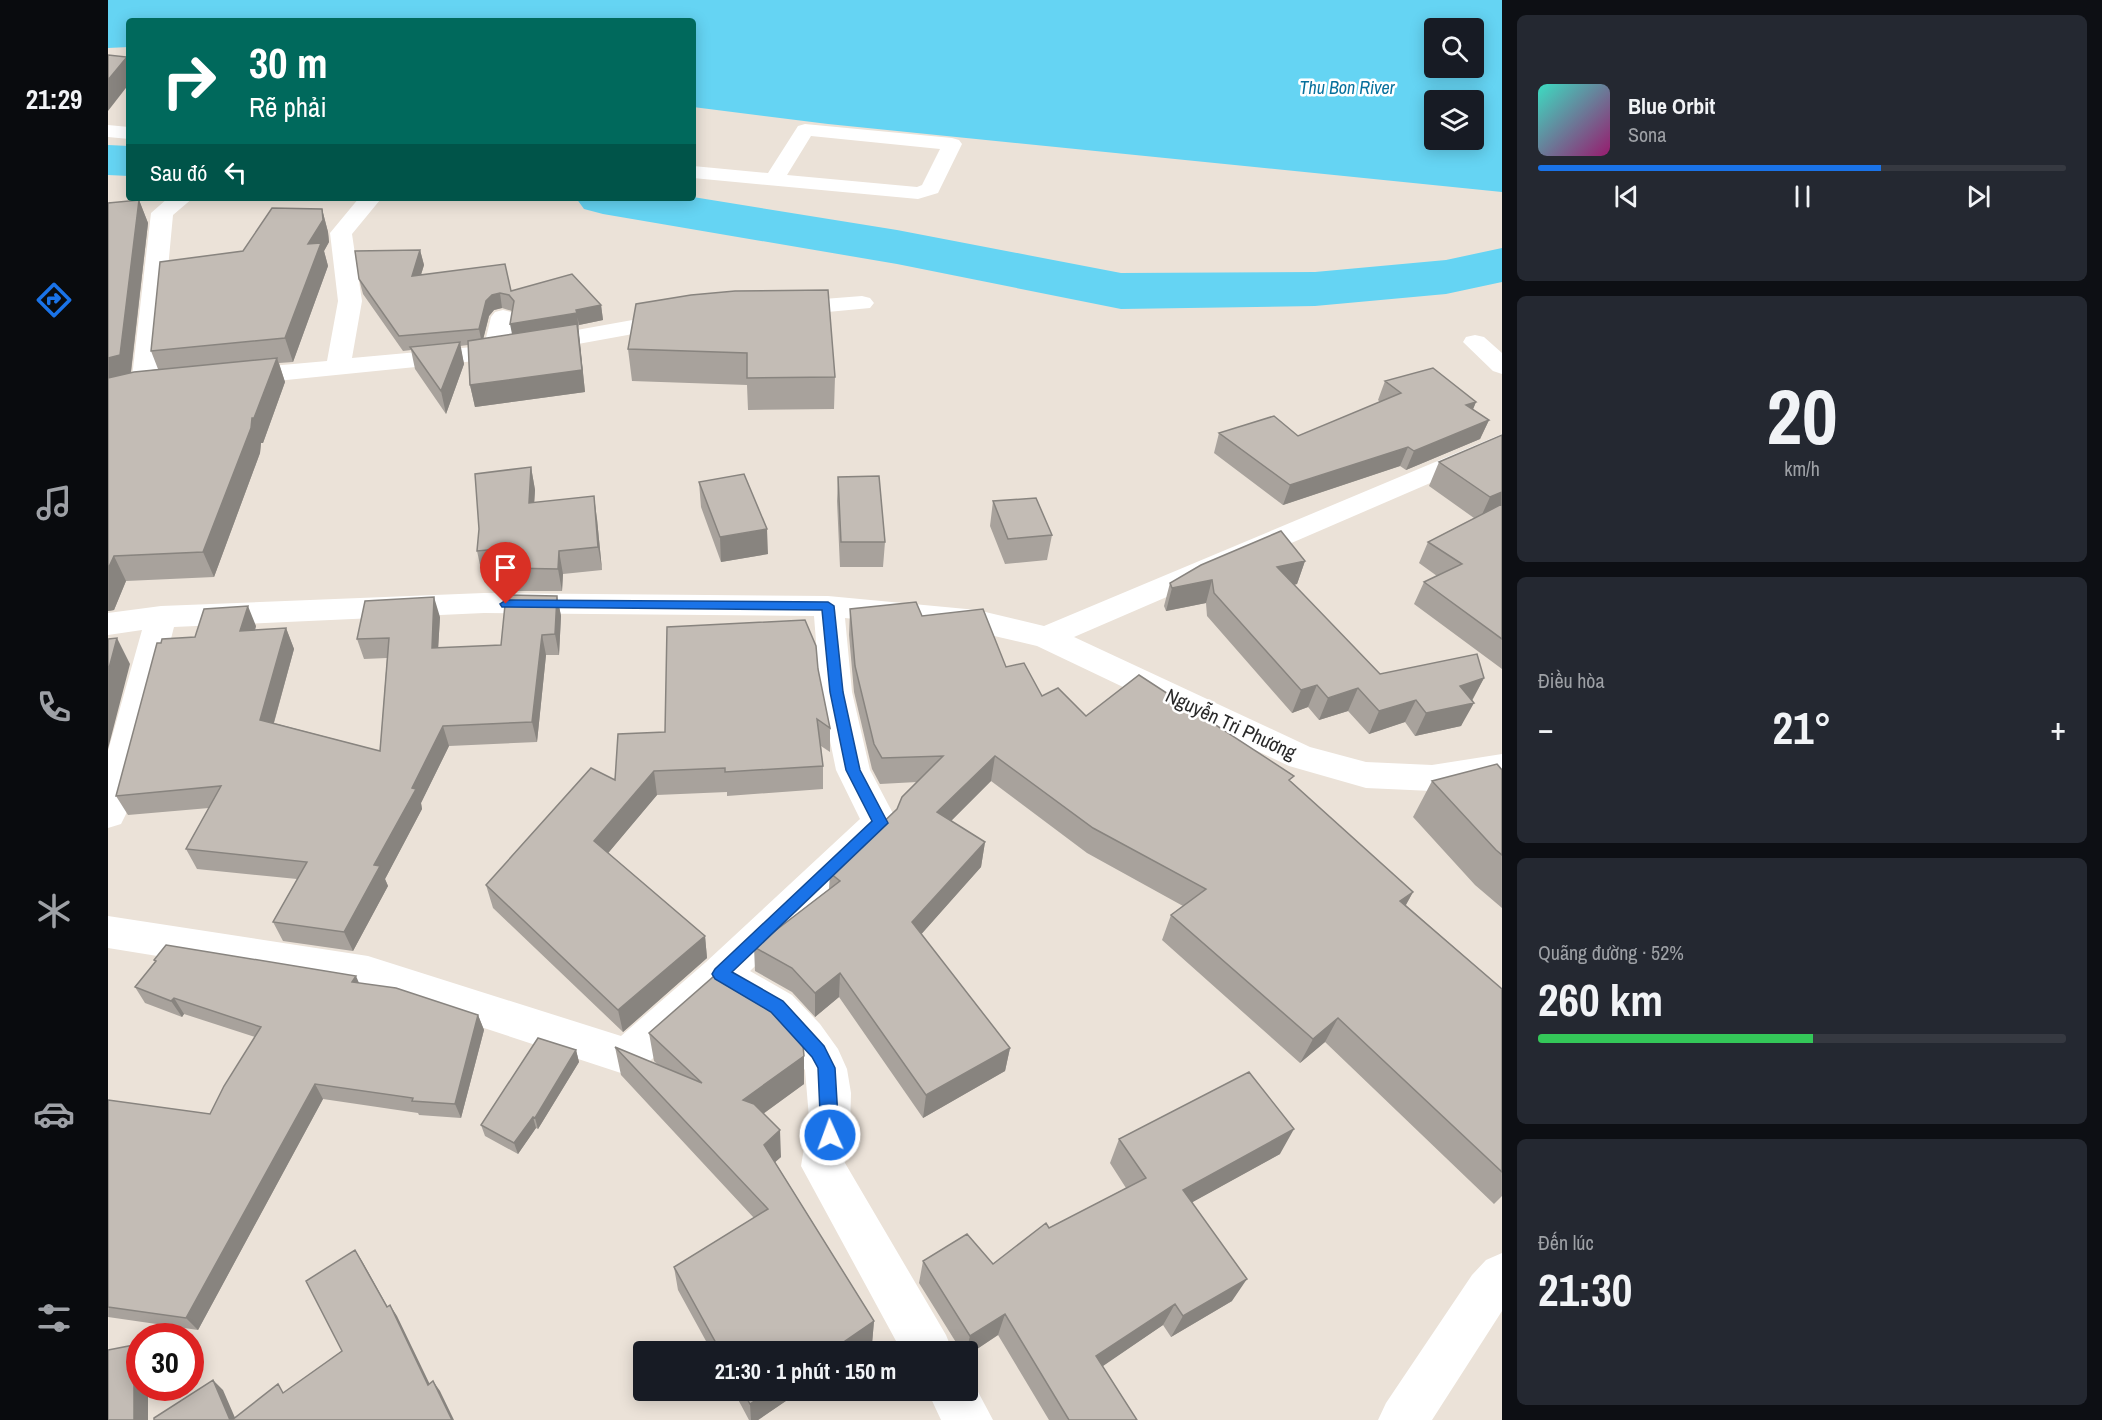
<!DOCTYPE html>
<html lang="vi">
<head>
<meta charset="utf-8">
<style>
  body { margin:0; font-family:"Archivo Narrow",sans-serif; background:#242831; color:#f1f3f6; height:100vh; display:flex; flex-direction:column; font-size:22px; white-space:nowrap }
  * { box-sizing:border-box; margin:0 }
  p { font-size:20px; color:#9ea1a6 }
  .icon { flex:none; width:33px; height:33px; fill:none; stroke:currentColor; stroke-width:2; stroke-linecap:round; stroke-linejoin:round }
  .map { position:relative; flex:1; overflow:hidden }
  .panel { display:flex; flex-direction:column; gap:15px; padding:15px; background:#0d0f14; width:600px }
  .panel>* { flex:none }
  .hud { position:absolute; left:18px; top:18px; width:570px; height:183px; border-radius:6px; box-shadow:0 3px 15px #0003; background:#00695c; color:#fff; overflow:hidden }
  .fabs { position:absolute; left:1316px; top:18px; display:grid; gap:12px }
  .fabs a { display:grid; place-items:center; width:60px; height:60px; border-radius:6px; background:#171b24; box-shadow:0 3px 15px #0003; font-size:30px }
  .speed { position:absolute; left:18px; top:1323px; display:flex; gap:12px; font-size:30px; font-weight:700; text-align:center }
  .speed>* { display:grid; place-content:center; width:78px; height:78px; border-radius:50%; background:#171b24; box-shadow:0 3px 15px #0003; line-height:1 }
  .speed .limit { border:9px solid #d22; background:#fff; color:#111 }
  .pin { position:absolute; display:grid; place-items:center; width:51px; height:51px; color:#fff; margin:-62px -26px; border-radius:50% 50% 50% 0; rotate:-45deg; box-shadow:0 0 6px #0007 }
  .pin .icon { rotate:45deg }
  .me { position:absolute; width:66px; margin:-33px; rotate:358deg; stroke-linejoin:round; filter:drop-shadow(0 0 4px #0008) }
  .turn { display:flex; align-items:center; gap:21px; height:126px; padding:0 24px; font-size:27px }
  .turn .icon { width:78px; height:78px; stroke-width:2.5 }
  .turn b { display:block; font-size:42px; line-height:51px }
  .then { display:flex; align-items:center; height:57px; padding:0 24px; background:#0003; gap:12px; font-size:22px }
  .big { font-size:45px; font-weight:800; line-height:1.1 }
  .panel .tile { flex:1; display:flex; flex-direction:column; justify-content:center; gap:9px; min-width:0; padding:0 21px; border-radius:9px; background:#242831 }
  .panel .dial { align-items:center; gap:0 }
  .dial b { font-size:78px; line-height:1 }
  .song { display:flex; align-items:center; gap:18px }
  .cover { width:72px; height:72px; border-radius:9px; background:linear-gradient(135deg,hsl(170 70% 55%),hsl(320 70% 35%)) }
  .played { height:6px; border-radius:3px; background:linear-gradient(90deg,#1a73e8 65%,#363941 65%) }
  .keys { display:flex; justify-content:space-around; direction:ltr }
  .heat { display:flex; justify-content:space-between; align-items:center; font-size:33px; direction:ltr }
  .charge { height:9px; border-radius:4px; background:linear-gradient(90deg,#34c759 52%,#363941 0) }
  .trip { position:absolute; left:525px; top:1341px; width:345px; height:60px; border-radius:6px; background:#171b24; box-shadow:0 3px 15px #0003; font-weight:800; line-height:60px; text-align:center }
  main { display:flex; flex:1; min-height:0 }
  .tabs { display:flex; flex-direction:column; width:108px; justify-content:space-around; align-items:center; background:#090b0e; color:#9ea1a6 }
  .tabs .icon { width:42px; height:42px }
  .tabs .active { color:#1a73e8 }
  .tabs b { font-size:27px; color:#f1f3f6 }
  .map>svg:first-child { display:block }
  .water { fill:#65d4f3; fill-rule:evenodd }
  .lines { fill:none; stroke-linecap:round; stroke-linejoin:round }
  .river { fill:#65d4f3; fill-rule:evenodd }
  .minor { fill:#fff; fill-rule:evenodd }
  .wall { fill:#a8a29c; fill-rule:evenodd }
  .shaded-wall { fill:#88847f }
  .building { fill:#c3bcb5; stroke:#88847f; stroke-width:1.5 }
  .route { fill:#1a73e8; stroke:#114b97; stroke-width:1.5 }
  .labels { text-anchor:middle; stroke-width:5; stroke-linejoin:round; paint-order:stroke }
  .far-water-label { font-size:18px; font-style:italic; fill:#07709c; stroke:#fff }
  .street-label { font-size:20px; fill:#282828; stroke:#fff }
</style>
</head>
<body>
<main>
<nav class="tabs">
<b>21:29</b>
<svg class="icon active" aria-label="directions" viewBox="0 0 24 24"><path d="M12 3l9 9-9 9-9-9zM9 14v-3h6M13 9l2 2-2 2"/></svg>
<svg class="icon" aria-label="music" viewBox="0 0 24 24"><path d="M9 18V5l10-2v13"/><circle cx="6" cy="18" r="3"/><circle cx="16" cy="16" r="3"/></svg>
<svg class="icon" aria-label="phone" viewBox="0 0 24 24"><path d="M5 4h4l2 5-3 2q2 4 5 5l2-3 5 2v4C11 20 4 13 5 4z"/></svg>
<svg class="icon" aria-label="climate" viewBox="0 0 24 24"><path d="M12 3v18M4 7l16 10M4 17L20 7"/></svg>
<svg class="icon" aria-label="car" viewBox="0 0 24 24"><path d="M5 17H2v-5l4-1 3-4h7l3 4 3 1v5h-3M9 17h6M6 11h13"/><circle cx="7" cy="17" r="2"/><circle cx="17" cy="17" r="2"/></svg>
<svg class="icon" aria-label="filters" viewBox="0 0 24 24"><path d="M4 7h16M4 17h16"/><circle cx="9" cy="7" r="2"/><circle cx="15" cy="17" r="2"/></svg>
</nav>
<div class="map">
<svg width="1394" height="1420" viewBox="0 0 1394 1420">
  <rect width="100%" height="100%" fill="#ebe2d8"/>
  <!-- water -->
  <path class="water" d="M0 0H1394V192L720 124 585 107V21H21V47L0 48ZM1326 28H1365V68H1326ZM1326 100H1365V140H1326Z"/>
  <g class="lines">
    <!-- river -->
    <path class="river" d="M0 145 21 146V176L0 175Z
      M585 197 789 230 1013 273 1207 272 1338 260 1394 248V282L1338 294 1207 306 1013 309 789 264 495 214 476 209 468 198Z"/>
    <!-- minor -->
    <path class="minor" d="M697 124 844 138 851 140 854 144 830 193 810 199 585 178V166L660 173 690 126ZM703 136 832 149 814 185 809 187 679 175Z
      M0 125 21 127V139L0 137Z
      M60 198H85L65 215 49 386 45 391 36 394 27 391 23 386 43 213Z
      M251 198H270L272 200 244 234 254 301 244 358 376 346 383 317 387 312 395 310 403 312 407 317 402 342 569 312 577 314 581 319 577 324 569 326 387 359 129 385 120 382 116 377 120 372 129 369 219 361 230 301 222 233Z
      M754 296 762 298 766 303 762 308 677 316 669 314 665 309 669 304 677 302Z
      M1367 335 1376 337 1394 353V374L1385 371 1355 342 1358 337Z
      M1394 434V452L966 637 1202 747 1258 762 1324 765 1394 754V780L1324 791 1258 788 1181 766 929 646 869 632 737 618 744 692 762 770 790 823 785 833 642 971 684 995 712 1024 730 1049 739 1069 743 1093 742 1130 737 1163 838 1335 845 1352H794L693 1166 701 1118 697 1070 656 1019 615 995 533 1069 519 1075 260 990 0 948V916L260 956 513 1036 598 962 752 819 728 770 712 692 706 616 376 613 66 627 18 814 13 824 0 828V751L34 630 0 635V613L53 606 376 593 720 596 869 610 936 626Z
      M1394 1253V1311L1324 1420H1270L1278 1403 1364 1275 1378 1260Z
      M860 1373 885 1420H833L819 1390H860Z"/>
  </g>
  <!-- wall -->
  <path class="wall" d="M31 200 40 223 23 373 50 369 43 351 135 251 214 209 220 232 221 242 216 251 220 266 185 362 171 363 177 382 155 443H153L152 453 106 577 18 581 6 610 0 611V203Z
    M312 250 316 265 313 275 403 291 493 305 495 320 471 325 470 328 477 392 367 407 362 385 360 345 352 346 356 364 338 414 307 369 303 350 295 351 255 294 251 279ZM394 308 404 311V335L375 339 381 316 386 310Z
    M528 304 727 377 726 409 640 410 639 385 524 381 520 349Z
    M1277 381 1368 402 1365 409 1381 420 1372 439 1298 470 1292 466 1175 505 1106 453 1111 433 1190 436 1272 402 1270 400Z
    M1394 435V669L1306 604 1316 582 1329 576 1311 563 1320 542 1366 518 1321 486 1331 462Z
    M423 467 427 490 426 502 489 519 494 570 455 574 454 591H404L400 572 374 574 369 551Z
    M730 477 777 542 775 567H732L729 501Z
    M591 482 660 554 613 562 593 507Z
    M885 501 944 535 939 560 897 564 882 526Z
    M1197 561 1189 584 1186 585 1272 674 1376 678 1364 701 1353 726 1307 736 1297 722 1261 734 1240 711 1211 720 1200 707 1184 713 1099 616 1098 603 1058 611 1056 606 1062 583Z
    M449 596 453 616 451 655H438L429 742 341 746 313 803 314 809 277 879 280 886 245 951 175 941 165 922 189 879 89 869 78 849 101 808 20 815 8 796 87 637 148 626 147 630 178 628 186 649 166 723 272 751 279 658 256 659 249 639 332 617 330 648 393 645Z
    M742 609 814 616 898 667 934 696 978 716 1183 782 1305 892 1298 905 1394 989V1196L1386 1204 1217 1042 1192 1063 1054 940 1063 915 1075 906 979 853 883 781 843 821 877 842 873 867 813 934 902 1048 897 1071 815 1118 731 997 707 1017 684 992 647 971 646 947 721 889 722 873 789 809 809 782 772 784 764 769 746 692 741 635Z
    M710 669 722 728V752L713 746 715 766V789L619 796V792L549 795 500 853 597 936 599 958 515 1032 385 908 378 885 507 780 557 732Z
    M1394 770V908L1367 885 1305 817 1324 781Z
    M46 960 251 983 370 1015 376 1030 353 1118 311 1115 310 1113 215 1099 90 1330 0 1317V1100L102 1114 147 1037 76 1014 74 1017 37 1003 27 987 47 962Z
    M674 1022 696 1056V1084L655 1114 673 1157 667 1162 766 1321 764 1344 752 1352H604L570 1290 566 1267 646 1218 513 1075 507 1047 550 1065 546 1061 541 1033Z
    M468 1050 471 1062 430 1129 428 1128 410 1154 377 1136 373 1125Z
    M1011 1139 1172 1154 1084 1202 1124 1301 1063 1337 1055 1325 994 1366 1029 1420H941L890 1335 860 1355V1352H854L811 1283 815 1261 885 1264 941 1228 1018 1188 1002 1163Z
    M625 1390H694L650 1420H641Z"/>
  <!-- shaded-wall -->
  <path class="shaded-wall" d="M19 57 21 63V84L0 111V80Z
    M31 200 40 223 22 379 0 385V358Z
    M214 209 220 232 221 242 216 251 220 266 185 362 177 338 200 244Z
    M312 250 316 265 308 290 304 276Z
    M392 293 394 308 386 310 381 316 374 344 371 329 378 301 384 295Z
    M493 305 495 320 471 325 468 310Z
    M469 313 477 392 367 407 362 385 405 339 402 324Z
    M352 342 356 364 338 414 333 391Z
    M169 358 177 382 155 443H153L152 453 106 577 95 552 144 418Z
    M1368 402 1360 421 1358 405Z
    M1381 420 1372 439 1298 470 1306 451Z
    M1300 447 1292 466 1175 505 1182 485Z
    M423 467 427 490 425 525 421 503Z
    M1394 492V511L1371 521 1382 497Z
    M486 496 489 519 494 570 490 547Z
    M659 529 660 554 613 562 612 537Z
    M451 551 455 574 454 591 450 569Z
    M6 556 18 581 6 610 0 611V569Z
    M1197 561 1189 584 1161 590 1169 567Z
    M1104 580 1098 603 1058 611 1064 588Z
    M449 596 453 616 451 655 447 634Z
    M326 597 332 617 329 668 324 648Z
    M140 606 148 626 141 651 132 631Z
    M178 628 186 649 161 740 152 720Z
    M434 635 438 655 429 742 424 722Z
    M9 638 22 664 0 749V672Z
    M1376 678 1364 700 1340 708 1352 686Z
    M1209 685 1200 707 1184 713 1193 690Z
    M1250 688 1240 711 1211 720 1220 698Z
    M1308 700 1297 722 1261 734 1271 711Z
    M1366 703 1353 726 1307 736 1318 713Z
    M335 726 341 746 313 803 314 809 277 879 280 886 245 951 236 932 266 865Z
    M887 756 883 781 826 838 829 812Z
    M546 771 549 795 491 864 486 841Z
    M877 842 873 867 802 947 804 922Z
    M1305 892 1291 917 1292 901Z
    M597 936 599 958 515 1032 510 1010Z
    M732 973 731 997 707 1017V993Z
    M248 976 255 992 244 982Z
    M66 998 76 1014 74 1017 63 1001Z
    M370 1015 376 1030 353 1118 347 1104Z
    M1230 1018 1217 1042 1192 1063 1205 1039Z
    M902 1048 897 1071 815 1118 818 1095Z
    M468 1050 471 1062 430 1129 427 1118Z
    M696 1056V1084L637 1127 635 1100Z
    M207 1084 215 1099 90 1330 78 1318Z
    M425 1117 428 1128 410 1154 406 1143Z
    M1186 1129 1172 1154 1063 1214 1075 1190Z
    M672 1130 673 1157 657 1171 656 1145Z
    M247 1250 254 1261 286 1318 279 1307Z
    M1139 1279 1124 1301 1063 1337 1075 1316Z
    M1067 1304 1055 1325 979 1377 988 1356Z
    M282 1305 289 1316 327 1395 320 1385Z
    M897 1314 890 1335 860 1355V1352H858L862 1336Z
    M766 1321 764 1344 752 1352H721Z
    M26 1345 32 1350V1388H40V1420H26Z
    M105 1380 115 1390 128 1420H122Z
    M325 1381 332 1391 346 1420H344Z
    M662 1390H694L650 1420H643L642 1404Z"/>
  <!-- building -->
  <path class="building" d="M0 55 19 57 0 80Z
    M31 200 12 355 0 358V203Z
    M164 208 214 209 215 220 200 244 213 243 177 338 43 351 52 262 135 251Z
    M312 250 304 276 397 264 403 291 464 274 493 305 468 310 469 313 402 324 406 301 401 295 392 293 384 295 378 301 371 329 291 336 251 279 247 251Z
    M720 290 727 377 639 378V353L520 349 528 304 583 295 627 291Z
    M469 324 474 370 362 385 360 341Z
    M352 342 333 391 302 347Z
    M169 358 146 418H144L143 428 95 552 6 556 0 569V378L26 372Z
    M1325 368 1368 402 1358 405 1381 420 1306 451 1300 447 1182 485 1111 433 1166 416 1190 436 1293 393 1277 381Z
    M1394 435V492L1382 497 1331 462Z
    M423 467 421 503 486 496 490 547 451 551 450 569 399 568 401 548 369 551 371 529 367 474Z
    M636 474 659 529 612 537 591 482Z
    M771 476 777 542H733L730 477Z
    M928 498 944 535 900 539 885 501Z
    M1394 504V639L1316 582 1354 564 1320 542Z
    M1173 531 1197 561 1169 567 1272 674 1369 654 1376 678 1352 686 1366 703 1318 713 1308 700 1271 711 1250 688 1220 698 1209 685 1193 690 1106 593 1104 580 1064 588 1062 583 1093 565Z
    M398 595 449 596 447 634 434 635 424 722 335 726 304 788 308 789 266 865 272 866 236 932 165 922 199 862 78 849 113 786 8 796 49 643H53L54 639 87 637 96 609 140 606 132 631 178 628 152 720 272 751 281 638 249 639 257 601 326 597 324 648 393 645Z
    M808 602 814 616 875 609 898 667 916 663 934 696 950 688 978 716 1031 675 1186 776 1181 780 1305 892 1292 901 1394 989V1172L1230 1018 1205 1039 1063 915 1098 889 985 828 887 756 829 812 877 842 804 922 902 1048 818 1095 732 973 707 993 684 968 646 947 732 881 722 873 789 809 794 797 835 756 774 758 766 744 747 666 742 609Z
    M697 620 708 646 710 669 722 728 709 719 715 766 617 772V768L546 771 486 841 597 936 510 1010 378 885 483 768 507 780 510 734 557 732 559 627Z
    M9 638 0 672V639Z
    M1389 764 1394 770V855L1388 850 1324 781Z
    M58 945 248 976 244 982 288 988 370 1015 347 1104 304 1101 305 1098 207 1084 78 1318 0 1307V1100L102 1114 116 1086 153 1027 66 998 63 1001 27 987 48 961 46 960Z
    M613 970 652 991 674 1015 670 1018 695 1046 696 1056 635 1100 646 1104 672 1130 656 1145 766 1321 721 1352H613L566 1267 660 1209 507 1047 594 1083 541 1033Z
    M430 1038 468 1050 427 1118 425 1117 406 1143 373 1125Z
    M1141 1072 1186 1129 1075 1190 1139 1279 1075 1316 1067 1304 988 1356 1029 1420H961L897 1314 862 1336 815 1261 859 1234 885 1264 938 1223 941 1228 1038 1178 1011 1139Z
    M247 1250 279 1307 282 1305 320 1385 325 1381 344 1420H124L170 1384 175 1393 234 1351 198 1281Z
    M26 1345V1420H0V1350Z
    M105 1380 122 1420H46V1418Z
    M634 1390H662L642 1404Z"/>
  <!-- route -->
  <path class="route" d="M398 600 720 602 726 606 735 692 752 770 780 823 624 972 675 1001 716 1046 727 1068 731 1135 728 1141 722 1143 716 1141 713 1135 710 1068 704 1057 663 1012 607 979 604 974 607 969 764 821 738 770 722 692 714 610 394 607 392 604Z"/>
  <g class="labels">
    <!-- far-water labels -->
    <g class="far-water-label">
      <text x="1239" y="94">Thu Bon River</text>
    </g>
    <!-- street labels -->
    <g class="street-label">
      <text transform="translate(1123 724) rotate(25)" y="7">Nguyễn Tri Phương</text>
    </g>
  </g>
</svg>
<div class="fabs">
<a><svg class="icon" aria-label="search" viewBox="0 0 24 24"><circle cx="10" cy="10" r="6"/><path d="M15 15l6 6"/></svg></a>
<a><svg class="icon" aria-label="layers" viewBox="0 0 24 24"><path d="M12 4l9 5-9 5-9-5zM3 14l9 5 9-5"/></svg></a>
</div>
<div class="speed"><div class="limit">30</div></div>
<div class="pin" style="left:398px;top:604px;background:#d93025"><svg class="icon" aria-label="arrive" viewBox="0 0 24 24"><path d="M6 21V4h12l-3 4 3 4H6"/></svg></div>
<svg class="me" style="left:722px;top:1135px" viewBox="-20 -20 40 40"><circle r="17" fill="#1a73e8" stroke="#fff" stroke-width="3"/><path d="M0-11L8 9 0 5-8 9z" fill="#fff"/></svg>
<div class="trip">21:30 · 1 phút · 150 m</div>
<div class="hud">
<div class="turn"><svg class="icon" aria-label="right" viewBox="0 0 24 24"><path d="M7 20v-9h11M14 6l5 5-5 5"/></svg><div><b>30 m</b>Rẽ phải</div></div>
<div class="then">Sau đó<svg class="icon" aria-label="left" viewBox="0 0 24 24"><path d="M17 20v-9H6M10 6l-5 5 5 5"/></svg></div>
</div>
</div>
<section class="panel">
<div class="tile">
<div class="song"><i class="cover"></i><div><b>Blue Orbit</b><p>Sona</p></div></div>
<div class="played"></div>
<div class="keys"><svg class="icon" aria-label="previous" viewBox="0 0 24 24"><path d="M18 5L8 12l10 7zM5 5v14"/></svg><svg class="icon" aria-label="pause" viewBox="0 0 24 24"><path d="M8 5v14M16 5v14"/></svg><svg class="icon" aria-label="next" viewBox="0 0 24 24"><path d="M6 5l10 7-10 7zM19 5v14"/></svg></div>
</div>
<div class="tile dial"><b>20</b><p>km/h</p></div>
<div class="tile"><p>Điều hòa</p>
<div class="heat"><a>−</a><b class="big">21°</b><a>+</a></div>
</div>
<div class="tile"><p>Quãng đường · 52%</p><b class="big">260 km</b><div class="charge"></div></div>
<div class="tile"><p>Đến lúc</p><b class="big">21:30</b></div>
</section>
</main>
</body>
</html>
